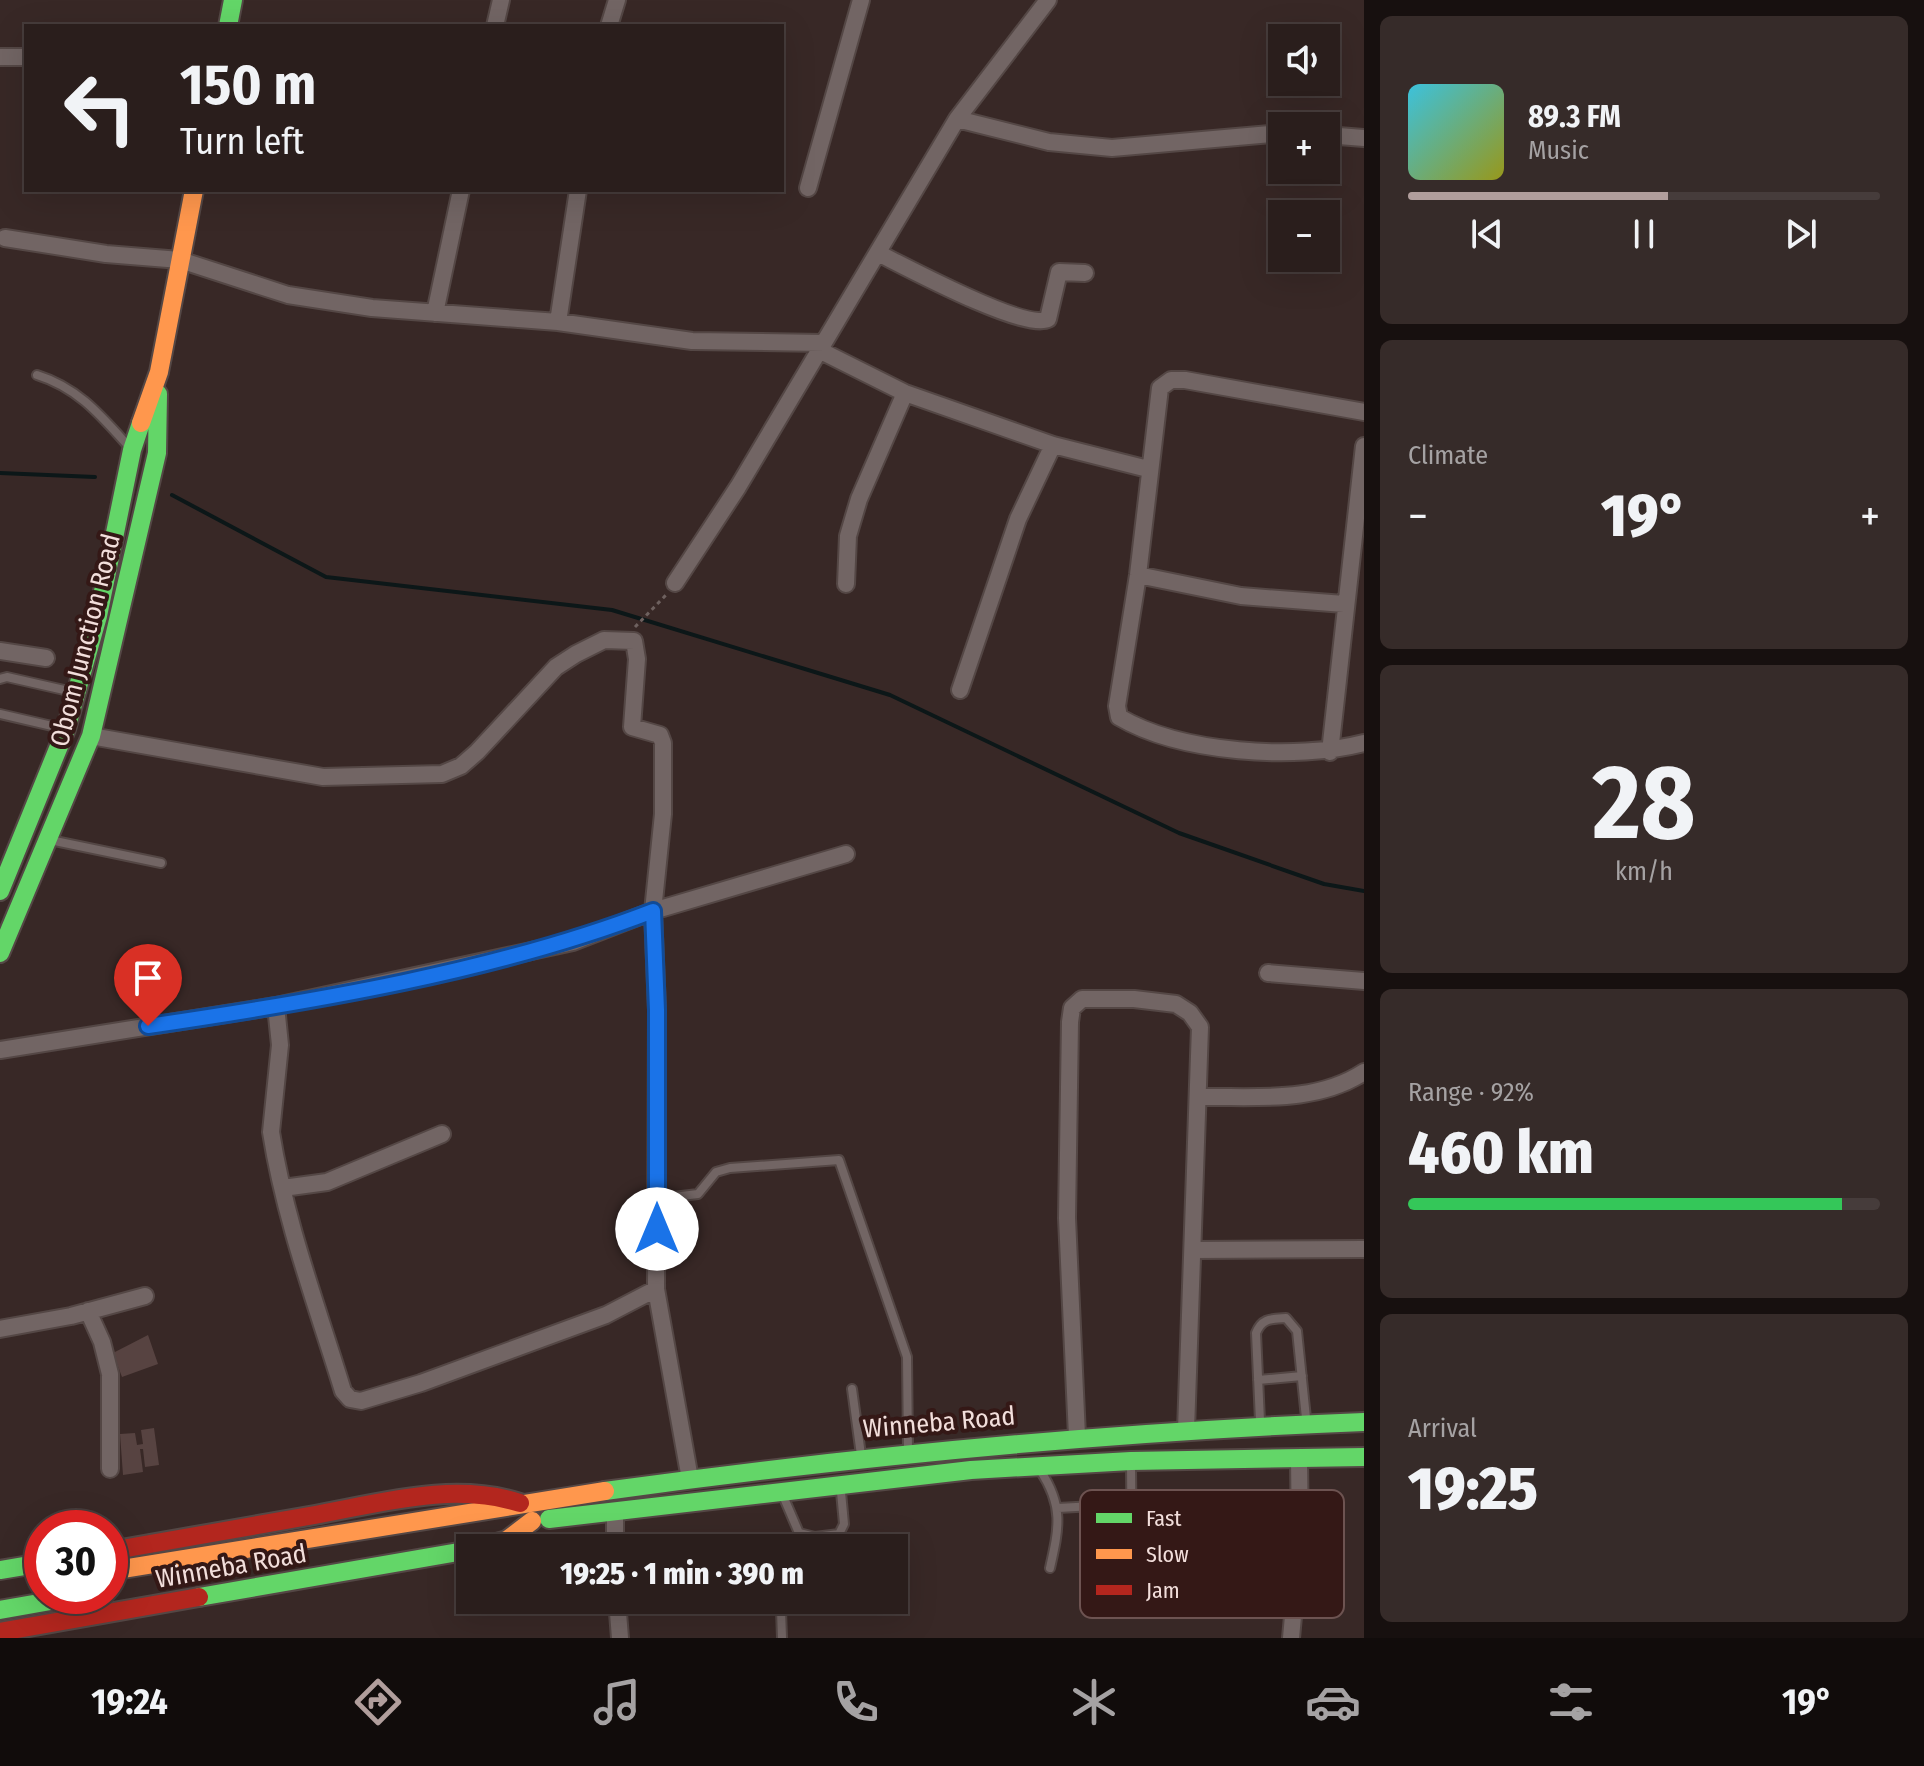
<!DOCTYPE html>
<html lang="en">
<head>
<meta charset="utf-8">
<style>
  body { margin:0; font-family:"Fira Sans Condensed",sans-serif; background:#362b29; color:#f1f3f6; height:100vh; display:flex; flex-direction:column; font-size:30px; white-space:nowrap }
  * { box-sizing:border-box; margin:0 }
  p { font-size:26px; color:#a5a2a3 }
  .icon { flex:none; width:44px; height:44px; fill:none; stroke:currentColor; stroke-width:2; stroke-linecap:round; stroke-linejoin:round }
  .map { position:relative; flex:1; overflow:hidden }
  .sheet { display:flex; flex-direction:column; gap:16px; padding:16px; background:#17100f; width:560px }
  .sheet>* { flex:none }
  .guide { position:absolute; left:24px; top:24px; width:760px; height:168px; border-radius:0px; box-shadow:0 8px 32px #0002,0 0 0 2px #463c3b; background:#2a1e1c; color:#f1f3f6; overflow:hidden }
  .tools { position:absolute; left:1268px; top:24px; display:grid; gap:16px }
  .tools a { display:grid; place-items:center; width:72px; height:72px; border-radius:0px; background:#2a1e1c; box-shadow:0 8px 32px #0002,0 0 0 2px #463c3b; font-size:40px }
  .speed { position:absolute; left:24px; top:1510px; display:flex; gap:16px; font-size:40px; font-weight:700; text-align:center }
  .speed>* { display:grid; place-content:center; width:104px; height:104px; border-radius:50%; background:#2a1e1c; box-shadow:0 8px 32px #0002,0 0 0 2px #463c3b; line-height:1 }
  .speed .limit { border:12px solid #d22; background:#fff; color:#111 }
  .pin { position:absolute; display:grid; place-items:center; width:68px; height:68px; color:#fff; margin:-82px -34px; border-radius:50% 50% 50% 0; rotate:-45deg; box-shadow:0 0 8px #0007 }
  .pin .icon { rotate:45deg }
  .me { position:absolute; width:88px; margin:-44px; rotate:0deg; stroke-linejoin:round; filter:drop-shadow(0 0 6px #0008) }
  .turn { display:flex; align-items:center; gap:28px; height:168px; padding:0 24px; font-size:36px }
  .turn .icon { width:104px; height:104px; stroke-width:2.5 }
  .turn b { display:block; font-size:56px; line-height:68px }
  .big { font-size:60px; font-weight:800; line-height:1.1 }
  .sheet .tile { flex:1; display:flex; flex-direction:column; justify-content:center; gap:12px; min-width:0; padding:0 28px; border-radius:12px; background:#362b29 }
  .sheet .dial { align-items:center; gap:0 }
  .dial b { font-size:104px; line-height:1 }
  .song { display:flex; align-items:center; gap:24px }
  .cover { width:96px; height:96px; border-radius:12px; background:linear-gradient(135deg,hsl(190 70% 55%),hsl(60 70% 35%)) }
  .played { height:8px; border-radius:4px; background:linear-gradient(90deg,#b19e9c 55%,#463c3b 55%) }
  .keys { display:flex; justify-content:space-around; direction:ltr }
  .heat { display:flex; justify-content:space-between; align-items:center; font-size:44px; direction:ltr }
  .charge { height:12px; border-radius:6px; background:linear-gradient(90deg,#34c759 92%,#463c3b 0) }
  .trip { position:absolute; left:456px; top:1534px; width:452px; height:80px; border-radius:0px; background:#2a1e1c; box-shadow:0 8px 32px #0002,0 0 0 2px #463c3b; font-weight:800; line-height:80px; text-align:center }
  .tabs { display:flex; height:128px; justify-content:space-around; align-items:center; background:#110c0b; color:#a5a2a3 }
  .tabs .icon { width:56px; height:56px }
  .tabs .active { color:#b19e9c }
  .tabs b { font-size:36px; color:#f1f3f6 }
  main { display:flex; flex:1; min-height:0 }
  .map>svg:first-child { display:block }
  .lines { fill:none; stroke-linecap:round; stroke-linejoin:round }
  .stream { stroke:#0c1718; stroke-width:4 }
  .building { fill:#574341 }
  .lane-casing { stroke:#544745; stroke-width:12 }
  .street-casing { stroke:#544745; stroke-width:20 }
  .fast-casing { stroke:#544745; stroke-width:22 }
  .slow-casing { stroke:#544745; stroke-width:22 }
  .jam-casing { stroke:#544745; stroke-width:22 }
  .path { stroke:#6e615f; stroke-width:3; stroke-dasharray:4 4; stroke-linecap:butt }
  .lane { stroke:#726564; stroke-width:8 }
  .street { stroke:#726564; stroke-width:16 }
  .fast { stroke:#63d668; stroke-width:18 }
  .slow { stroke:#ff974d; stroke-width:18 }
  .jam { stroke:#b3261e; stroke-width:18 }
  .route-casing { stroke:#114b97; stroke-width:20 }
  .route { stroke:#1a73e8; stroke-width:14 }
  .labels { text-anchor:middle; stroke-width:8; stroke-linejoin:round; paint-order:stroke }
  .street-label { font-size:26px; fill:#f2dedb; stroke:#341816 }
  .key { fill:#341816; stroke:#6d5351; stroke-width:2 }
  .key-label { font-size:22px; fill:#f2dedb }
</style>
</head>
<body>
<main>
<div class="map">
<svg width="1364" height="1638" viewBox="0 0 1364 1638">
  <rect width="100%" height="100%" fill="#382826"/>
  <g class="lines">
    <!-- stream -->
    <path class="stream" d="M0 473 95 477
      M172 495 326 577 612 610 890 695 1179 833 1324 884 1364 891"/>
  </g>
  <!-- building -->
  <path class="building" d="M148 1335 158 1364 122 1377 113 1353Z
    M154 1428 159 1465 145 1467 143 1449H140L143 1472 123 1475 120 1434 135 1433 137 1445 143 1444 141 1430Z"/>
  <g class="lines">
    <defs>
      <path id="lane" d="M37 375C79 388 102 417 131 449
        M0 679 7 677 73 692
        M0 714 65 729
        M50 840 161 863
        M657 1199 698 1194 716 1172 730 1168 839 1160 907 1357 908 1450
        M1258 1380 1302 1376
        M852 1389 861 1455
        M1260 1421 1256 1333C1262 1318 1271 1319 1286 1318L1297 1331 1306 1418
        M1131 1466 1132 1567
        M1040 1470C1064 1506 1059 1528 1050 1568
        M784 1498 799 1533 815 1537 839 1534 844 1524 841 1492
        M1058 1508 1131 1504
        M781 1610 782 1638"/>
      <path id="street" d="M495 26 501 0
        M609 26 617 0
        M0 57H26
        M957 119 1049 142 1112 148 1282 133
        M1326 135 1364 138
        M808 188 861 0
        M5 238 106 254 180 260 288 295 372 308 558 322 692 341 824 343
        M878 253C906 267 1025 331 1048 319L1059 272 1085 273
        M435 313 461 190
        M558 322 578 190
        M819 350 905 393 1053 445 1148 469
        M1364 412 1185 380H1171L1160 388 1138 575 1117 706 1119 717C1180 753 1296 761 1364 743
        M1138 575 1241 596 1344 604
        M675 583 738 487 957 119 1048 0
        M846 584 848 536 859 499 905 393
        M0 651 46 658
        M960 690 1018 519 1053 445
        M91 736 323 777 442 774 461 766 477 752 556 667 576 654 604 640 634 641 637 659 632 727 660 735 663 743V814L653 911 657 1010 656 1289 690 1479
        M1330 752 1364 446
        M1268 973 1364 981
        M276 1006 280 1045 271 1132C285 1221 317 1306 343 1391L350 1399 361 1401 421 1383 606 1315 656 1289
        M0 1050 276 1006 573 942 653 911 846 854
        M1199 1097C1255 1096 1315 1104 1364 1072
        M283 1188 327 1182 442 1134
        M1194 1250 1364 1249
        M88 1311 102 1342 110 1374V1469
        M0 1329 71 1316 145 1296
        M1077 1436 1067 1218 1070 1022 1072 1008 1082 999H1134L1176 1004 1190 1013 1200 1027 1186 1430
        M615 1511V1548
        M617 1600 620 1638
        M1291 1638 1300 1540 1299 1458"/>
      <path id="fast" d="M228 26 233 0
        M0 891 66 729 98 616 132 450 141 423
        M0 953 91 736 157 453 158 394
        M605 1491C858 1456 1109 1432 1364 1422
        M549 1519 971 1470 1131 1461 1364 1457
        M0 1570 42 1563
        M199 1597 470 1550
        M0 1610 79 1596"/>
      <path id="slow" d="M141 423 159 372 194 190
        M478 1548 507 1540 532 1521
        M110 1571 605 1491"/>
      <path id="jam" d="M110 1551C176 1539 243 1528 309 1516 378 1504 452 1481 520 1503
        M0 1632 199 1597"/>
    </defs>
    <!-- lane casing -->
    <use href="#lane" class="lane-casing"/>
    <!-- street casing -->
    <use href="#street" class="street-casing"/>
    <!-- fast casing -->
    <use href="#fast" class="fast-casing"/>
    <!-- slow casing -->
    <use href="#slow" class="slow-casing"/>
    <!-- jam casing -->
    <use href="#jam" class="jam-casing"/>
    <!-- path -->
    <path class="path" d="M635 627 666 595"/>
    <!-- lane -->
    <use href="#lane" class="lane"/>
    <!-- street -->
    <use href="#street" class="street"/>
    <!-- fast -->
    <use href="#fast" class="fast"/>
    <!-- slow -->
    <use href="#slow" class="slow"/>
    <!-- jam -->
    <use href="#jam" class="jam"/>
  </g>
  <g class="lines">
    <defs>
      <path id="route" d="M148 1026C312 1002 498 971 653 911L657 1010V1229"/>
    </defs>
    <!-- route casing -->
    <use href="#route" class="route-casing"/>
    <!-- route -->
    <use href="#route" class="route"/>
  </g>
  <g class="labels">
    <!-- street labels -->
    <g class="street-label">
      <text transform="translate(85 640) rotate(-76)" y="9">Obom Junction Road</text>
      <text transform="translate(939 1422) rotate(-5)" y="9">Winneba Road</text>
      <text transform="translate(231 1566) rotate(-10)" y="9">Winneba Road</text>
    </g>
  </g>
  <!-- legend -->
  <rect x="1080" y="1490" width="264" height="128" rx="12" class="key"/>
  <rect x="1096" y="1513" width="36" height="10" fill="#63d668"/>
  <rect x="1096" y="1549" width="36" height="10" fill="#ff974d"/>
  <rect x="1096" y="1585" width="36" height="10" fill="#b3261e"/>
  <g class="key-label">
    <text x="1146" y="1526">Fast</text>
    <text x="1146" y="1562">Slow</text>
    <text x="1146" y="1598">Jam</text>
  </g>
</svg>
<div class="tools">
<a><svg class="icon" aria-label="sound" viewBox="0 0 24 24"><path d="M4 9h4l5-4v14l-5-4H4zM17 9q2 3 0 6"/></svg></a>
<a>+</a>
<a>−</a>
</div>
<div class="speed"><div class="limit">30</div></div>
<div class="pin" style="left:148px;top:1026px;background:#d93025"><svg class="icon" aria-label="arrive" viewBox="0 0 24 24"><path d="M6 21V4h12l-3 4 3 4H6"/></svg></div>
<svg class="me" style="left:657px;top:1229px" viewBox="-20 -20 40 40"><circle r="19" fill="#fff"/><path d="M0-13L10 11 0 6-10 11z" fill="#1a73e8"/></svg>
<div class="trip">19:25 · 1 min · 390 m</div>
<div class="guide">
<div class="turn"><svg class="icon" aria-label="left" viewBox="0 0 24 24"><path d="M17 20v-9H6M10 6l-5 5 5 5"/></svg><div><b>150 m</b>Turn left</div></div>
</div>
</div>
<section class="sheet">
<div class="tile">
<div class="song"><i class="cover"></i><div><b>89.3 FM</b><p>Music</p></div></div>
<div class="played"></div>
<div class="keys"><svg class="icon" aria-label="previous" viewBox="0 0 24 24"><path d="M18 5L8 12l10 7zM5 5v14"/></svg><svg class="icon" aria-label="pause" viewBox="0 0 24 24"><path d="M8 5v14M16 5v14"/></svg><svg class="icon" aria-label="next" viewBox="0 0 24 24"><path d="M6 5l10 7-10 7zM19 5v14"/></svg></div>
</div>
<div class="tile"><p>Climate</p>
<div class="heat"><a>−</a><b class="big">19°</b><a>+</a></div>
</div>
<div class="tile dial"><b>28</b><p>km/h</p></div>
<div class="tile"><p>Range · 92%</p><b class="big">460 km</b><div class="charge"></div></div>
<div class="tile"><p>Arrival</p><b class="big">19:25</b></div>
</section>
</main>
<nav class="tabs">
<b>19:24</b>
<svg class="icon active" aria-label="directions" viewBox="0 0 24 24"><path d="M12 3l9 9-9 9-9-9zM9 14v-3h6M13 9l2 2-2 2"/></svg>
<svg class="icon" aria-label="music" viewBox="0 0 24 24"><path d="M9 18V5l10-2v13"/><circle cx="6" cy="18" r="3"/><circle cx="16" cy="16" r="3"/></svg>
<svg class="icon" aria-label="phone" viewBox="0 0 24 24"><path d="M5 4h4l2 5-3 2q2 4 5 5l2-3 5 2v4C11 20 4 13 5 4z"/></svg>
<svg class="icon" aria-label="climate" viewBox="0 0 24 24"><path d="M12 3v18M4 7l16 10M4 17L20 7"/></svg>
<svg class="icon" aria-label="car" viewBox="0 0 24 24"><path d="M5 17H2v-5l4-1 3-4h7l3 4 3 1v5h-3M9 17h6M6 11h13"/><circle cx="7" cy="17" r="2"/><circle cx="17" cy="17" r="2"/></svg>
<svg class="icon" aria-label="filters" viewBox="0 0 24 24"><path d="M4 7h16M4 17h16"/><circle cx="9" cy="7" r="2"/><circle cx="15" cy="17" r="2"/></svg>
<b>19°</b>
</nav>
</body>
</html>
